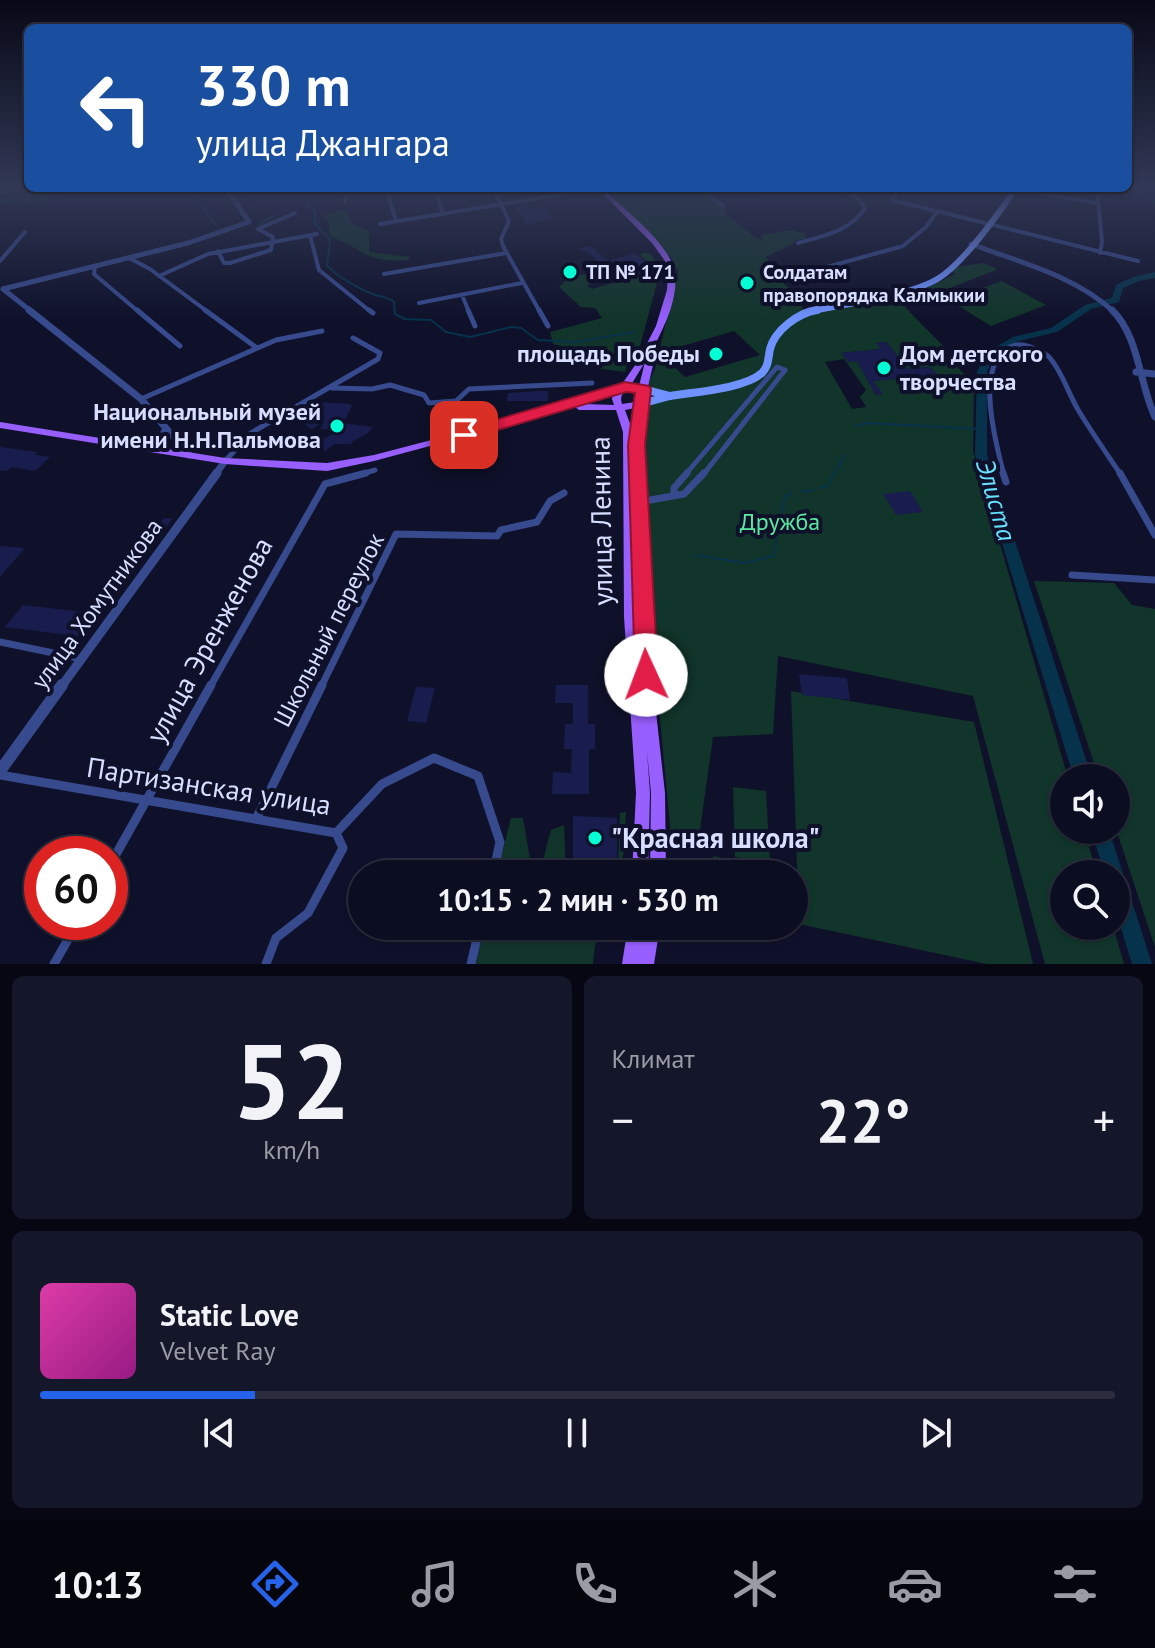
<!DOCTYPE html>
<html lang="ru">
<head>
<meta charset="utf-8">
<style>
  body { margin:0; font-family:"PT Sans",sans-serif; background:#141629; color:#f1f3f6; height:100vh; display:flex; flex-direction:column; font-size:30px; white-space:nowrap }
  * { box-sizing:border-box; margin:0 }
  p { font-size:26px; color:#9a9ca5 }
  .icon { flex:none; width:44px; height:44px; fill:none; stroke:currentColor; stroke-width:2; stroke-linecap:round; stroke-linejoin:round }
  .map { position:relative; height:964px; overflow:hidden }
  .panel { display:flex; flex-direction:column; gap:12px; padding:12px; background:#060712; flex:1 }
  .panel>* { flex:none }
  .banner { position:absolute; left:24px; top:24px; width:1108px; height:168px; border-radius:12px; box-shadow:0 2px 6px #0004,0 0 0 2px #2b2d3e; background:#1a4fa0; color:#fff; overflow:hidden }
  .fabs { position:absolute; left:1050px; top:764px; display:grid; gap:16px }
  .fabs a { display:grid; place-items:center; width:80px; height:80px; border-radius:50%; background:#0b0d20; box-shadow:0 2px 6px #0004,0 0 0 2px #2b2d3e; font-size:40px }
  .speed { position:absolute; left:24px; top:836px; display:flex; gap:16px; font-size:40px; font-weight:700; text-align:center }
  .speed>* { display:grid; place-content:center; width:104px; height:104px; border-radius:50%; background:#0b0d20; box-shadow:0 2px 6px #0004,0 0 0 2px #2b2d3e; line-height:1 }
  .speed .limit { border:12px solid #d22; background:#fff; color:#111 }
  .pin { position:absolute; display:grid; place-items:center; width:68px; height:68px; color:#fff; margin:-34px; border-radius:16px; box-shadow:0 4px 12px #0006 }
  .me { position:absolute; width:88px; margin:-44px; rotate:358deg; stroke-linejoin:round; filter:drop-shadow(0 0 6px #0008) }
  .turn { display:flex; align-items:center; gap:28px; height:168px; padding:0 40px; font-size:36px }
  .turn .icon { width:104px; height:104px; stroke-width:2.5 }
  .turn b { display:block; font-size:56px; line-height:68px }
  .big { font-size:60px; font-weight:800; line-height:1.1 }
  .panel .card { flex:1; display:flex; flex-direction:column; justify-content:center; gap:12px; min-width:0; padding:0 28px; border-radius:12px; background:#141629 }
  .panel .dial { align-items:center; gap:0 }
  .dial b { font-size:104px; line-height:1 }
  .song { display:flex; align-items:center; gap:24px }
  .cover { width:96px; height:96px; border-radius:12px; background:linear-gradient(135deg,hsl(320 70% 55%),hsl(310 70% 35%)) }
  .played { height:8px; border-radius:4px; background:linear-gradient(90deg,#2563eb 20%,#2b2d3e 20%) }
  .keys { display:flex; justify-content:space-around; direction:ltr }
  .heat { display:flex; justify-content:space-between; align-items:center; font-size:44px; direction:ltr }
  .panel .tiles { flex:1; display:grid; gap:12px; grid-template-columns:1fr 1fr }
  .card:last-child { grid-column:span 2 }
  .trip { position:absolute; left:348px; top:860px; width:460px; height:80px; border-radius:40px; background:#0b0d20; box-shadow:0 2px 6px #0004,0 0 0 2px #2b2d3e; font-weight:800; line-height:80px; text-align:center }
  .dock { display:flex; height:128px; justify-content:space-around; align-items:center; background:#04050d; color:#9a9ca5 }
  .dock .icon { width:56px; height:56px }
  .dock .on { color:#2563eb }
  .dock b { font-size:36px; color:#f1f3f6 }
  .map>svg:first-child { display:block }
  .green { fill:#11352a; fill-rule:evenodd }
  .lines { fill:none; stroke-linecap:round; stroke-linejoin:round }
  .stream { stroke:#07324b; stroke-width:2 }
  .river { fill:#07324b; fill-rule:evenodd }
  .building { fill:#191d4d }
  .pedestrian { stroke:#364a8d; stroke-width:3 }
  .minor-far3 { stroke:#364a8d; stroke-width:4 }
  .minor-far2 { stroke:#364a8d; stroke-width:5 }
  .minor-far1 { stroke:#364a8d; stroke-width:7 }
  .minor { stroke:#364a8d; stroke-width:9 }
  .tertiary-far3 { stroke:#364a8d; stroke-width:5 }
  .tertiary-far2 { stroke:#364a8d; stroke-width:7 }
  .tertiary-far1 { stroke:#364a8d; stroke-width:9 }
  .tertiary { stroke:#364a8d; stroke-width:12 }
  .secondary-far1 { stroke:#6f92ff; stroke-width:6 }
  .secondary { stroke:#6f92ff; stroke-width:8 }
  .primary { fill:#985fff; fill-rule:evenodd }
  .route { fill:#e11d48; stroke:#92132f; stroke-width:2 }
  .poi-dot { fill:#04ffd5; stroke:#0f112a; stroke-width:3 }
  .labels { text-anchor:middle; stroke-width:8; stroke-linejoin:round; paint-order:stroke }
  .far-poi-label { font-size:20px; font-weight:bold; fill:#d8deff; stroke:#0f112a; text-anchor:start }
  .poi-label { font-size:24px; font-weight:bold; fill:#d8deff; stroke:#0f112a; text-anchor:end }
  .park-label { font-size:24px; fill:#5ae99f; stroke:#0f112a }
  .street-label { font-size:24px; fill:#d8deff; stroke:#0f112a }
  .water-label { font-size:26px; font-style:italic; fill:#66e1ff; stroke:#0f112a }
  .near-street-label { font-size:28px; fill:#d8deff; stroke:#0f112a }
  .near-poi-label { font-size:28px; font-weight:bold; fill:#d8deff; stroke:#0f112a; text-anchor:start }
</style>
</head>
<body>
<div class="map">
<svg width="1155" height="964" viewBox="0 0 1155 964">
  <rect width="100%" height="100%" fill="#0f112a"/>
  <!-- green -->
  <path class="green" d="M0 186 25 187 46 193 87 188 39 201 0 203V199L27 197 12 192 0 196Z
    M605 188H702L726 206 725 213 755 237 765 241 760 235 793 230 805 234V239L794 240 793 244 766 257 784 284 804 300 801 305 805 312 896 300 898 302 955 274 952 271 954 267 984 263 996 268V270L904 306 943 346H938L974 385 973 451 1068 778H1064V830H1084L1097 874H1064V926H1113L1124 964H1045L973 696 778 656 773 734 713 737 698 844 671 837 649 599 651 597 639 450 643 405 669 394 656 391 648 383 655 369 678 271 671 258ZM734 331 760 355 685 377 674 367 672 349ZM886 342 908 369 929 367 943 379 940 380 945 387 914 390 904 378 873 381 882 394 876 395 857 361 848 362 842 353 881 349 877 343ZM844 359 866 390 860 397 866 407 852 409 825 362Z
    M346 209 353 224 369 231V252L410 257 408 260C365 263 366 250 330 236L328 221 322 216Z
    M642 253H650L661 268 640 346 630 352 625 372 595 368 587 352 553 344 550 332 602 318 595 308 581 307 559 287 571 275 588 274 593 281 587 286 592 289 657 270 640 255Z
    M1002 281 1046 305 991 326 949 300Z
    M1034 581 1114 583 1132 605 1155 609V947L1116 829V778H1099Z
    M791 691 974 722 1033 964H987L799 924Z
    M733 787 766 791 770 862 735 857Z
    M626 812 622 874H497L511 818H523L532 871 541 868 551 830 564 825 566 873 618 864 620 813Z
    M713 856 775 868V874H713Z
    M485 926H607L595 945 593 964H476Z"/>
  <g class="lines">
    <!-- stream -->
    <path class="stream" d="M182 188 188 189 216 225
      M309 188 305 193 308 204 315 211V224L330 240 327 266C341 279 357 288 375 295 382 297 388 297 394 302L395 314 405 319 431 320 446 332 470 337 511 327 521 328 538 340 575 342 635 332
      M0 193 39 198 85 188
      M259 224 274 216
      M856 426 867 423 980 429
      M820 488 827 486 845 455
      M802 492 813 490
      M696 555 744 563 773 556 785 496 791 493"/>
    <!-- river -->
    <path class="river" d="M1128 186 1155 199V204L1126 188Z
      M1155 272V278L1139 281 1123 288 1119 302 1091 309 1057 332 1019 341 996 355 987 371V455L1092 778H1074L975 455 977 371 989 351 1013 337 1051 328 1085 305 1112 298 1116 285 1133 277Z
      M1091 830H1109L1152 964H1132L1116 912V874H1105Z"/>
  </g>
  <!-- building -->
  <path class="building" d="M527 205 530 209 543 207 553 219 527 224 515 207Z
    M590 246 609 261 635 253 655 269 638 274 627 265 609 271 587 252 578 249Z
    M886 342 908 369 929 367 944 380H940L946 387 914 390 904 378 873 381 883 394 876 395 857 361 848 362 841 353 881 349 876 343Z
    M538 391H548V401H507L508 393Z
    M319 402 350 404 352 406 343 423 373 427 367 434 351 442 352 444H335L325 451H320L315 446 317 442 341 430 321 429 324 419 313 429 309 428 304 422Z
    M0 447 37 452 35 455 50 457 35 471 12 467 7 471 0 470Z
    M910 491 923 512 896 515 883 494Z
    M164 518 172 519 144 558 131 556 151 529 155 530Z
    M0 546 25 548 0 577Z
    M23 605 101 614 85 637 5 627Z
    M799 674 847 678 850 700 802 695Z
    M556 685H588V724H595V749H589V794H552L553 772 571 773 572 749H564L565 724H573V703H555Z
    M416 687 435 688 426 723 407 721Z
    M573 816 617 818V858H605V862L573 861Z"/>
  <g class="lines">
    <!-- pedestrian -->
    <path class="pedestrian" d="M700 188 723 206"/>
    <!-- minor-far3 -->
    <path class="minor-far3" d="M386 188 396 221
      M435 188 443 214
      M493 188 509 221 501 239 503 246 540 312
      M900 188 892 200 1138 261
      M1097 188 1102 242 1100 253
      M1016 189 1098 203
      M345 201 348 188
      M380 224 600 188
      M310 235 319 270 371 312
      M798 243C823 236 851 231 865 208L859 199 840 188
      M218 251 224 263H230L271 250 273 237 258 229 295 213
      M129 258 150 269 208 312
      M0 261 25 232
      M95 266 94 274 139 312
      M781 271 794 276 903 246 926 227 937 212
      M384 274 506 253
      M159 276 208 254 317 234
      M462 295 469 312
      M419 303 522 283"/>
    <!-- minor-far2 -->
    <path class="minor-far2" d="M137 310 180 346
      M205 310 257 348
      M369 310 373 313
      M468 310 475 326
      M539 310 548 326
      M332 388 372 389 390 385 424 395 429 403 456 401 469 389 592 383
      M141 399 276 340 322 331
      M225 461 251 433 378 359 380 353 353 338
      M358 475 375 470
      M685 475 777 367 785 370 703 475
      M1004 475C996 444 971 356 1016 345 1025 343 1045 352 1050 358 1063 373 1069 396 1080 413 1093 434 1107 454 1121 475"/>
    <!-- minor-far1 -->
    <path class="minor-far1" d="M1003 473 1006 482
      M1120 473 1155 535
      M674 496V488L687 473
      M639 502 684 494 704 473
      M1072 575 1155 580
      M0 642 82 659
      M210 687 325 484 366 473
      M321 687 396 534 497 536 501 530 537 522 550 501 564 493"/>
    <!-- minor -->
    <path class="minor" d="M0 775 336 833 382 784 434 758 478 776 500 842 493 874
      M256 819 322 685
      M110 865 211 685
      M54 964 78 922
      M266 964 276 938 308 913 343 848 336 833
      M471 964 480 926"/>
    <!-- tertiary-far3 -->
    <path class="tertiary-far3" d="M971 244C1019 262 1076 276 1114 312
      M3 289 188 243 249 222 226 188
      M3 289 32 312"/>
    <!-- tertiary-far2 -->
    <path class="tertiary-far2" d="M29 310 141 399 189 455
      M1112 310C1139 336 1139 383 1155 417
      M1136 372 1155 374
      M136 446 161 437 166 429
      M215 475 225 461"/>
    <!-- tertiary-far1 -->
    <path class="tertiary-far1" d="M61 687 217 473"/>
    <!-- tertiary -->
    <path class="tertiary" d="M0 771 62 685"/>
    <!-- secondary-far1 -->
    <path class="secondary-far1" d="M806 312C841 305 911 296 939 278 964 262 999 213 1016 188"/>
    <!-- secondary -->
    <path class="secondary" d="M670 396C694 392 744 389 762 373 769 366 768 358 770 349 775 330 798 313 817 310
      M640 404 670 396 643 389"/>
    <!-- primary -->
    <path class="primary" d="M597 188H603C623 209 659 235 671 261 684 288 665 326 652 350L656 352 644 404 642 445 653 685 665 793 666 874H650L651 793 647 751 650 793 648 874H632L636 793 624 617 623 432 616 410H579L575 407 374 461 327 471 225 464 0 428V422L225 458 327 463 374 455 550 409 620 387 638 361 656 326 667 290 668 274 665 261 652 243ZM645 362 639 386 631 385ZM627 390 638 391 636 402 622 404C620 398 621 394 627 390ZM613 395 612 399 614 405 585 404ZM635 408 633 439V432L625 410ZM634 482 640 665 636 617Z
      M628 926H660L654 964H622Z"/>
  </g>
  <!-- sky -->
  <linearGradient id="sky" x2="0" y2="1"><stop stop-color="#080917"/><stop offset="0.58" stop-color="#313855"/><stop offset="1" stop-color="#313855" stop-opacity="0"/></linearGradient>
  <rect width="1155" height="321" fill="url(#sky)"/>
  <!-- route -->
  <path class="route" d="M625 382 649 386 651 389 645 445 658 675 654 683 646 686 638 683 635 675 628 445 635 393 626 392 464 440 455 435 458 431Z"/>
  <!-- markers -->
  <g class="poi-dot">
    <circle cx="570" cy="272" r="8"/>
    <circle cx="747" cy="283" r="8"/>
    <circle cx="716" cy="354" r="8"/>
    <circle cx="884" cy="368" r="8"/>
    <circle cx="337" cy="426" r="8"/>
    <circle cx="595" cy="838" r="8"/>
  </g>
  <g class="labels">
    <!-- far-poi labels -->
    <g class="far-poi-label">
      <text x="586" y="279">ТП № 171</text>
      <text x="763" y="279">Солдатам<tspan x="763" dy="23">правопорядка Калмыкии</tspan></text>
    </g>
    <!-- poi labels -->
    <g class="poi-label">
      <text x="700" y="362">площадь Победы</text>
      <text x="900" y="362" text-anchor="start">Дом детского<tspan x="900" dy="28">творчества</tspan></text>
      <text x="321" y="420">Национальный музей<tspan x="321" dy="28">имени Н.Н.Пальмова</tspan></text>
    </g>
    <!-- park labels -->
    <g class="park-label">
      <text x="780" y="530">Дружба</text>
    </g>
    <!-- street labels -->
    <g class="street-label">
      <text transform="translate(97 604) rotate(-54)" y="8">улица Хомутникова</text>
      <text transform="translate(329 630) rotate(-63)" y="8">Школьный переулок</text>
    </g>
    <!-- water labels -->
    <g class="water-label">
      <text transform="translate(996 500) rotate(74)" y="9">Элиста</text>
    </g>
    <!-- near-street labels -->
    <g class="near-street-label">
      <text transform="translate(601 521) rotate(-91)" y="10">улица Ленина</text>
      <text transform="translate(209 640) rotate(-61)" y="10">улица Эренженова</text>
      <text transform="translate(209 786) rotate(9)" y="10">Партизанская улица</text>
    </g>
    <!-- near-poi labels -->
    <g class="near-poi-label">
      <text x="611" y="848">"Красная школа"</text>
    </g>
  </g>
</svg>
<div class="fabs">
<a><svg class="icon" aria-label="sound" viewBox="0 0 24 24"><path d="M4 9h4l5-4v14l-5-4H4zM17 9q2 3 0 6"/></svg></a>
<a><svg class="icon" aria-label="search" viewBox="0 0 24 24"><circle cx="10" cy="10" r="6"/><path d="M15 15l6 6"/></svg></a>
</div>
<div class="speed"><div class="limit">60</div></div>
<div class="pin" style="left:464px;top:435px;background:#d93025"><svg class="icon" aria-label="arrive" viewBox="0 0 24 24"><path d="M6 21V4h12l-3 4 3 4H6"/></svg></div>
<svg class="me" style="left:646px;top:675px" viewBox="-20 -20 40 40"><circle r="19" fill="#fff"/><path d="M0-13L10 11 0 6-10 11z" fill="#e11d48"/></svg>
<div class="trip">10:15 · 2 мин · 530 m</div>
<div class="banner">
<div class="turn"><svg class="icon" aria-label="left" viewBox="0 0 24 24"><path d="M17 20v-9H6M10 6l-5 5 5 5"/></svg><div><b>330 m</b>улица Джангара</div></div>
</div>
</div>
<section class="panel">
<div class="tiles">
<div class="card dial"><b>52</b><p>km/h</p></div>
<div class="card"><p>Климат</p>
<div class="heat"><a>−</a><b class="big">22°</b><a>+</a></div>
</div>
<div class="card">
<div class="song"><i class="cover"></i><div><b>Static Love</b><p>Velvet Ray</p></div></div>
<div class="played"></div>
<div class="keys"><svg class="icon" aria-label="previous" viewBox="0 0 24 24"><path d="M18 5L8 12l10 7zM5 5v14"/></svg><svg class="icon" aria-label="pause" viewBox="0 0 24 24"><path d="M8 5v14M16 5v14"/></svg><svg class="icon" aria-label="next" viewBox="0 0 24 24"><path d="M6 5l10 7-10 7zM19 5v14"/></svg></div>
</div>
</div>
</section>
<nav class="dock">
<b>10:13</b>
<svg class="icon on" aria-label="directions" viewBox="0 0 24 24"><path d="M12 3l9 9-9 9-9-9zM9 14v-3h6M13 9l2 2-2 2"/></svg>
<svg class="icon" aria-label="music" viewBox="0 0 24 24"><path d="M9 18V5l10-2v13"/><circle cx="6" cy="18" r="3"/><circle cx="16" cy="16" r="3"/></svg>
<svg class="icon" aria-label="phone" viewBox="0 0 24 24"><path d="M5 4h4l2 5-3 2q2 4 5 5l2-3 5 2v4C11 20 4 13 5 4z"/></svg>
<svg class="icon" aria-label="climate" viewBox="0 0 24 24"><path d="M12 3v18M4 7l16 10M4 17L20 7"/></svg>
<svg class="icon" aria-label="car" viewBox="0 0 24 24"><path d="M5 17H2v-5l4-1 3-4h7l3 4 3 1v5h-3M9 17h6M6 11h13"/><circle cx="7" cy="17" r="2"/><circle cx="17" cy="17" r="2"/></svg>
<svg class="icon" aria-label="filters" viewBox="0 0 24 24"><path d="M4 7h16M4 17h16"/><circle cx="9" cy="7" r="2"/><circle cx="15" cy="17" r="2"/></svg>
</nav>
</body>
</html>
